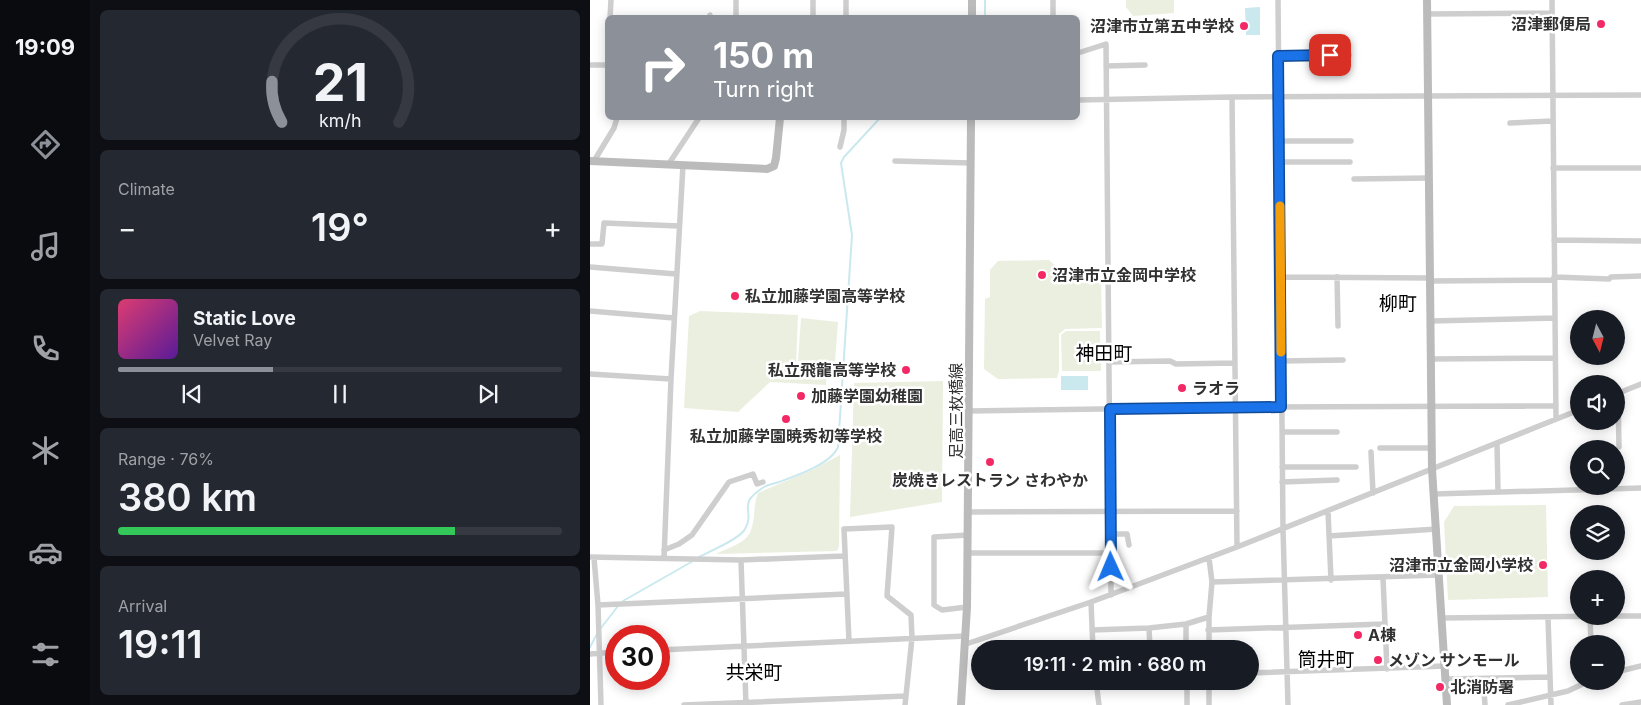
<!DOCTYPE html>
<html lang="en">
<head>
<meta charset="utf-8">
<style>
  body { margin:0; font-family:Inter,"Noto Sans JP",sans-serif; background:#242831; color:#f1f3f6; height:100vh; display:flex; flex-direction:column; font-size:19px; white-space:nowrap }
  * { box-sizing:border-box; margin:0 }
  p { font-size:16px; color:#9ea1a6 }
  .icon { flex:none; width:28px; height:28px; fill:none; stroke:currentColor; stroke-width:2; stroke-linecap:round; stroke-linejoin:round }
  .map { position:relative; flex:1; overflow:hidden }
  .drawer { display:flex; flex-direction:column; gap:10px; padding:10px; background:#0d0f14; width:500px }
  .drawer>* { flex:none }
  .guide { position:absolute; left:15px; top:15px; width:475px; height:105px; border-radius:8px; box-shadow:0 2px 12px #0003; background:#8c9099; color:#fff; overflow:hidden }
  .needle { width:32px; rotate:173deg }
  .buttons { position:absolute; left:980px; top:310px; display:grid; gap:10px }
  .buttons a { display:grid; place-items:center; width:55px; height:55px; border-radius:50%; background:#171b24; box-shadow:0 2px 12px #0003; font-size:25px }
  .speed { position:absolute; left:15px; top:625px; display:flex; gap:10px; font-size:25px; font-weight:700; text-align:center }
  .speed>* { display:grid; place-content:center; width:65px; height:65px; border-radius:50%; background:#171b24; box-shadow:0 2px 12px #0003; line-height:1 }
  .speed .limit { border:8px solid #d22; background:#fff; color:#111 }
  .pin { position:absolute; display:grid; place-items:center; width:42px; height:42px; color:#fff; margin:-21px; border-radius:10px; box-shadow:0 2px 8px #0006 }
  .me { position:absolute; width:55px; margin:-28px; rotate:359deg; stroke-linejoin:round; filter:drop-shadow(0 0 4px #0008) }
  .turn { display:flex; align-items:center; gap:18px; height:105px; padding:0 25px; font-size:22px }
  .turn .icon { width:65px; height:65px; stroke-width:2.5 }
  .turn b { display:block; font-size:35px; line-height:42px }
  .big { font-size:38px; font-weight:600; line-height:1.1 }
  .drawer .widget { flex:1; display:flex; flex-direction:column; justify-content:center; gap:8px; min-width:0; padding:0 18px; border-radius:8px; background:#242831 }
  .drawer .dial { align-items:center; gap:0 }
  .dial svg { height:130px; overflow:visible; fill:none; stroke:#363941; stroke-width:7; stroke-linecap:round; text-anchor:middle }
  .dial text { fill:#f1f3f6; stroke:none }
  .song { display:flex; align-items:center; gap:15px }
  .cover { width:60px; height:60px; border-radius:8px; background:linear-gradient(135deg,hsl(340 70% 55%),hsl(270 70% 35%)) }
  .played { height:5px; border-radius:2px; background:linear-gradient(90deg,#8c9099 35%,#363941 35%) }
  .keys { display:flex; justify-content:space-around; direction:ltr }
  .heat { display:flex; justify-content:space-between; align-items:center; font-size:28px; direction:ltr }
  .charge { height:8px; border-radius:4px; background:linear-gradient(90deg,#34c759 76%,#363941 0) }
  .trip { position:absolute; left:381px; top:640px; width:288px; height:50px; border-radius:25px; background:#171b24; box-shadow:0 2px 12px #0003; font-weight:600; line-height:50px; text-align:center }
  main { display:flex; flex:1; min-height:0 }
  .dock { display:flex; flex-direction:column; width:90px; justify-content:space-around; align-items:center; background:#090b0e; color:#9ea1a6 }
  .dock .icon { width:35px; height:35px }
  .dock .active { color:#8c9099 }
  .dock b { font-size:22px; color:#f1f3f6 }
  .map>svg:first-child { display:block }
  .green { fill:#ebefdf }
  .water { fill:#cae9ef }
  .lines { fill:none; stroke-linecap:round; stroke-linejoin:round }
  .stream { stroke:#cae9ef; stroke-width:2 }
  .street { stroke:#cecece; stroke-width:5.5 }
  .secondary { stroke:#bbb; stroke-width:8 }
  .route-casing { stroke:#114b97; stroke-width:12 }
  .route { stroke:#1a73e8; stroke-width:9 }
  .slow { stroke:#f59e0b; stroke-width:9 }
  .poi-dot { fill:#f22965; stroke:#fff; stroke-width:2 }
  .labels { text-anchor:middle; stroke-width:5; stroke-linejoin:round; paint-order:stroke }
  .poi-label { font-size:16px; font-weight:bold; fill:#313131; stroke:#fff; text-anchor:start }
  .street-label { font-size:16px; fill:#313131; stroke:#fff }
  .quarter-label { font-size:19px; fill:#000; stroke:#fff }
</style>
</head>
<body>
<main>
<nav class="dock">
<b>19:09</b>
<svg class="icon active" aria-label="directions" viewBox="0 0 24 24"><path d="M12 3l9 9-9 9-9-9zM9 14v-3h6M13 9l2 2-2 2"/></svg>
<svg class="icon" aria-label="music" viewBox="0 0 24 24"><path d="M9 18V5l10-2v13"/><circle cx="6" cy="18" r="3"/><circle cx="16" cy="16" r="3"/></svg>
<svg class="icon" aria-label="phone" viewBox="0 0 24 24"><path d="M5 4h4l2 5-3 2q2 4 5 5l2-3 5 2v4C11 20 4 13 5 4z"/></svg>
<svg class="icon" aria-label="climate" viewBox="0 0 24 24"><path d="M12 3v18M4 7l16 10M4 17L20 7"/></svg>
<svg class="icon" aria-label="car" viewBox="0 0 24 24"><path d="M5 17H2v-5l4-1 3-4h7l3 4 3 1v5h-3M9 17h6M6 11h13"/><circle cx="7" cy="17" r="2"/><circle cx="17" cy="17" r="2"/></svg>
<svg class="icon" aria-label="filters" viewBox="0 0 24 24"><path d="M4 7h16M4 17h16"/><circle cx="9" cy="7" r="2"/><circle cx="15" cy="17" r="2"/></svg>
</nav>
<section class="drawer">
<div class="widget dial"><svg viewBox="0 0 100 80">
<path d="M14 69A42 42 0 1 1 86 69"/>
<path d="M14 69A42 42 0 0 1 8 44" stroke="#8c9099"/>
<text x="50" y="56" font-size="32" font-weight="700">21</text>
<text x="50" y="72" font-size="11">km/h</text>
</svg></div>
<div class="widget"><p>Climate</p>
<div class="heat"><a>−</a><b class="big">19°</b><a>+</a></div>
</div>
<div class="widget">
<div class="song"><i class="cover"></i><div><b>Static Love</b><p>Velvet Ray</p></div></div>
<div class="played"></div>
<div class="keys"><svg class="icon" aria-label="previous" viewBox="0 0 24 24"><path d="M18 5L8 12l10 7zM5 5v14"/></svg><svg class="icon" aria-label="pause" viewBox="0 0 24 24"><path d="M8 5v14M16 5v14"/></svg><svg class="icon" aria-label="next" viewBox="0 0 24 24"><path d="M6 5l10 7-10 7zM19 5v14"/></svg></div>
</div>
<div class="widget"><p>Range · 76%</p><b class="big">380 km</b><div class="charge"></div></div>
<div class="widget"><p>Arrival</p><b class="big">19:11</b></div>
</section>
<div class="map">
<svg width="1051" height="705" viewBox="0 0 1051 705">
  <rect width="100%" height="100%" fill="#fff"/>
  <!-- green -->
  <path class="green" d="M536 0H584V13L543 16 536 7Z
    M459 260 477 276 478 282 511 283 512 328 475 329 469 334V371L467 378 408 379 394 369 395 299 400 297V270L408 261Z
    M110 311 208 315 206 364 237 366 236 385 180 382 148 412 94 408 99 316Z
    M211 318 248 322 245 363 208 361Z
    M476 331H510L511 371H472L471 335Z
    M353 381 352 502 260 517 264 383Z
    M250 455 249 546 247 551 126 554C135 549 147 546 155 539 167 529 162 507 168 493L224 469Z
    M956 505 958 597 858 600 854 522 864 506Z"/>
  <!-- water -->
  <path class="water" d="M670 7V35H656L655 8Z
    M471 376H498V390H471Z"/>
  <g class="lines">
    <!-- stream -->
    <path class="stream" d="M395 0V18
      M109 557C120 551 150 539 155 529 166 510 145 505 174 487 179 484 184 484 189 482 206 476 241 464 248 447L262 235 251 163 254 157 290 118
      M33 601 103 561
      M11 628 28 606
      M0 647 7 634"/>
    <!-- street -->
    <path class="street" d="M256 0V18
      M463 0V18
      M688 0 693 529 698 705
      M962 0 966 419
      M837 14 962 13
      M120 15 121 18
      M20 18 21 0
      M146 18V0
      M223 18V0
      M488 53 516 44 521 595
      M689 56 759 55
      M0 65H18
      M516 66 555 65
      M642 97 647 547
      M488 100 642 97 1051 95
      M920 123 963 121
      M689 141H761
      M250 147 254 130V118
      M4 161 24 128 27 118
      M305 161 381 163
      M690 162H760
      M78 165 109 118
      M963 168H1051
      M764 179 839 178
      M964 240 1051 241
      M0 244H12L14 223 89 226
      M0 267 86 274
      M690 277 840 278
      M747 277 748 326
      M964 277 1019 279 1021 277 1051 276
      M840 281 964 280
      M0 311 84 318
      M841 321 965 318
      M841 359 965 358
      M691 361 753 360
      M519 362 580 361 586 364 645 363
      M0 374 81 379
      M1026 394 1051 384
      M1028 394 1029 447
      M379 411 645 407 965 406
      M692 432H747
      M907 443 908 492
      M790 448H842
      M781 452 783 493
      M692 467H766
      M692 482 747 480
      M844 494 1051 488
      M738 511 741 580
      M379 512 647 511
      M520 534H537L539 545
      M739 536 847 529
      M74 550 89 544 102 535 139 482 163 474 167 484 173 482
      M378 553H521
      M0 557 151 560 254 556
      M4 558 8 605 11 705
      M74 558 81 379 93 165
      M151 560 156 705
      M793 578 797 669
      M622 582 849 575
      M501 602 503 649
      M8 605 256 594
      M377 607 352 610 344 605V537L378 535
      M1026 616H1051
      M1000 617 1001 644
      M852 618 1023 616
      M958 618 961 705
      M559 628 560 649
      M502 630 559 628 596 624
      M618 630 794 624
      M259 641 254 529 302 527 297 596 321 615 322 638 315 705
      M376 644 501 602 647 547 989 410
      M596 649V624L619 617
      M619 649V617L622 582 619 558
      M69 650 376 636
      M0 654 26 652
      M1026 672 1051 666
      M660 673 855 666
      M856 679 959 677
      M506 681 509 705
      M597 681V705
      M619 681V705
      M894 690 895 705
      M94 705 316 696
      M918 705 978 691 999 681
      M1032 705 1051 702"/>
    <!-- secondary -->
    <path class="secondary" d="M382 0V18
      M837 0 842 469 857 705
      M0 161 177 169 184 166 186 158 190 118
      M371 705 377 607 381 118"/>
  </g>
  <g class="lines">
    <defs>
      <path id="route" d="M521 567 520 409 691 407 688 56 740 55"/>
    </defs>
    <!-- route casing -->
    <use href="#route" class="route-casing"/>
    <!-- route -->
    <use href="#route" class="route"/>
    <!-- slow -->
    <path class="slow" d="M690 206 691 352"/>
  </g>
  <!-- markers -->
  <g class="poi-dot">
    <circle cx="1011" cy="24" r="5"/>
    <circle cx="654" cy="26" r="5"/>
    <circle cx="452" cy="275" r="5"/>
    <circle cx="145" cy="296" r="5"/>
    <circle cx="316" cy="370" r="5"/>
    <circle cx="592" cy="388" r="5"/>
    <circle cx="211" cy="396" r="5"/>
    <circle cx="196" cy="419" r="5"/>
    <circle cx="400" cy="462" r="5"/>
    <circle cx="953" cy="565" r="5"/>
    <circle cx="768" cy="635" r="5"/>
    <circle cx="788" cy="660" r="5"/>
    <circle cx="850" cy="687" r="5"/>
  </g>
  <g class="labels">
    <!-- poi labels -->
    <g class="poi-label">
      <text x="1001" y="30" text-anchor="end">沼津郵便局</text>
      <text x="644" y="32" text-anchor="end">沼津市立第五中学校</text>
      <text x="462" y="281">沼津市立金岡中学校</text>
      <text x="155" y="302">私立加藤学園高等学校</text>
      <text x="306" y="376" text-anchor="end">私立飛龍高等学校</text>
      <text x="602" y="394">ラオラ</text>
      <text x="221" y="402">加藤学園幼稚園</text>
      <text x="196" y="442" text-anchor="middle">私立加藤学園暁秀初等学校</text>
      <text x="400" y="486" text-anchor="middle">炭焼きレストラン さわやか</text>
      <text x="943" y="571" text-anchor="end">沼津市立金岡小学校</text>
      <text x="778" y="641">A棟</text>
      <text x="798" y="666">メゾン サンモール</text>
      <text x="860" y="693">北消防署</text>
    </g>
    <!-- street labels -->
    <g class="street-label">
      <text transform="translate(366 411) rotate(-90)" y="6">足高三枚橋線</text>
    </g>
    <!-- quarter labels -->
    <g class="quarter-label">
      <text x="808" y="310">柳町</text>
      <text x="514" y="360">神田町</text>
      <text x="736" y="666">筒井町</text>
      <text x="164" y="679">共栄町</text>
    </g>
  </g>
</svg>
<div class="buttons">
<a><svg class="needle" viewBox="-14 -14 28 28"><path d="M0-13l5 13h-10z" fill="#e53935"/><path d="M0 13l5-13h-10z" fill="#9ea1a6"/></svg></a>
<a><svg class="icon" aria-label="sound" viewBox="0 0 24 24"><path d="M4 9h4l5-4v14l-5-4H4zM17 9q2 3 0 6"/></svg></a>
<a><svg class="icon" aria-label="search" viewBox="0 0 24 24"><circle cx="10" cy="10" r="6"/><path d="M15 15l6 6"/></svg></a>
<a><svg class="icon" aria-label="layers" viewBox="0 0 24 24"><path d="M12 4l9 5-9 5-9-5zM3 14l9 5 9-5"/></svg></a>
<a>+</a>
<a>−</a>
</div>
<div class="speed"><div class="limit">30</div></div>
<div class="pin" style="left:740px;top:55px;background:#d93025"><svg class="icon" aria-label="arrive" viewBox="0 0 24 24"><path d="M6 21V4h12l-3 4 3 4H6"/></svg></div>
<svg class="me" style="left:521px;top:567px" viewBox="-20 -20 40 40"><path d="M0-17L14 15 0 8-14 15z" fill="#1a73e8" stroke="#fff" stroke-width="4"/></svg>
<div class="trip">19:11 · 2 min · 680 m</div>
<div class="guide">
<div class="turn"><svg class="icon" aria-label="right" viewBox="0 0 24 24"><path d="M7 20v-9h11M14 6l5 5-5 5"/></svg><div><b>150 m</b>Turn right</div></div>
</div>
</div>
</main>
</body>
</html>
